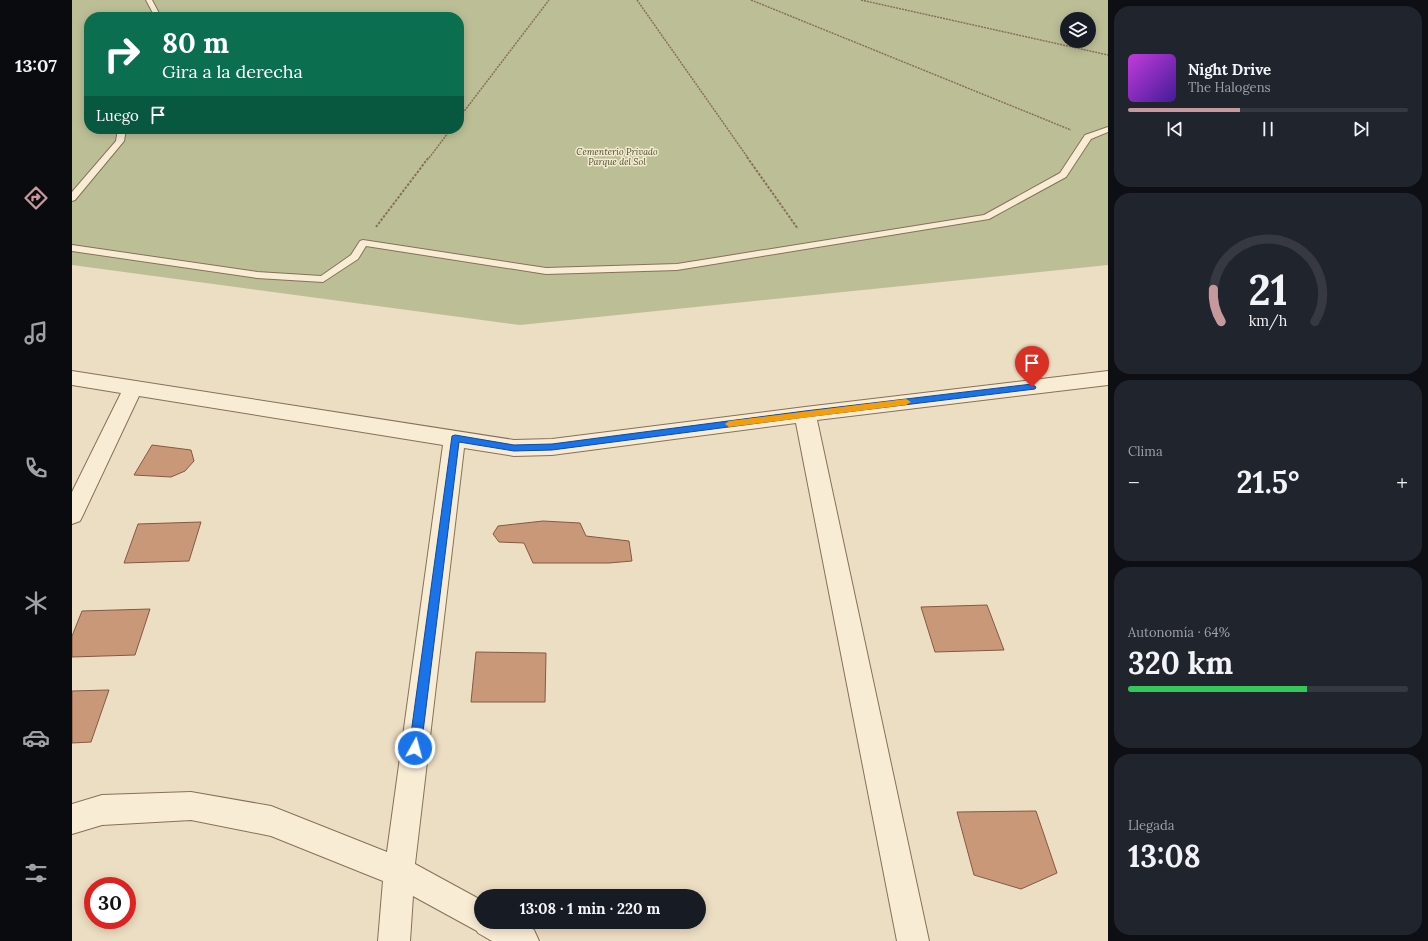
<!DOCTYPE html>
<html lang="es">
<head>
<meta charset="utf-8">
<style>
  body { margin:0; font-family:Lora,serif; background:#20242c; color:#f1f3f6; height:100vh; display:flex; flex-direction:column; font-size:15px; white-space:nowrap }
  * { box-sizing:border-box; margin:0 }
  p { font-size:13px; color:#9ea1a6 }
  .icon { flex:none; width:22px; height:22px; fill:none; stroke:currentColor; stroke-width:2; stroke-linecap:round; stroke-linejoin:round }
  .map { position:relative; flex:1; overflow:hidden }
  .panel { display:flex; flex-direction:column; gap:6px; padding:6px; background:#0d0f14; width:320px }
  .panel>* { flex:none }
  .guide { position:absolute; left:12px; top:12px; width:380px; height:122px; border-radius:16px; box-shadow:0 2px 10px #0003; background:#0b6e4f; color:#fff; overflow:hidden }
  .tools { position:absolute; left:988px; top:12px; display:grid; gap:8px }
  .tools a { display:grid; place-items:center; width:36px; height:36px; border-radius:50%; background:#171b24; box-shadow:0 2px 10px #0003; font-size:20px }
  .speed { position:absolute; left:12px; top:877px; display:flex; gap:8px; font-size:20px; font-weight:700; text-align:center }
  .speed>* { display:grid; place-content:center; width:52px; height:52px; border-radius:50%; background:#171b24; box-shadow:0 2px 10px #0003; line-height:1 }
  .speed .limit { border:6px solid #d22; background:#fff; color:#111 }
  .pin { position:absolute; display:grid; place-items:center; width:34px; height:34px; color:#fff; margin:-41px -17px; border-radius:50% 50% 50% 0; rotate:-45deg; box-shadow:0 0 4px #0007 }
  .pin .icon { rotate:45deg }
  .me { position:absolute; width:44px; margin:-22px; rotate:7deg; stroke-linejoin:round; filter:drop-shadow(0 0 3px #0008) }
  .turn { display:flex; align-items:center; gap:14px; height:84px; padding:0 12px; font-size:18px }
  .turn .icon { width:52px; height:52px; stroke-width:2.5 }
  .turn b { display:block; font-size:28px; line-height:34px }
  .then { display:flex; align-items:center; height:38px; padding:0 12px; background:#0003; gap:8px; font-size:15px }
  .big { font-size:30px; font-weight:700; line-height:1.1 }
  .panel .widget { flex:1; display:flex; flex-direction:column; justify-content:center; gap:6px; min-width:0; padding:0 14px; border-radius:16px; background:#20242c }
  .panel .dial { align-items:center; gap:0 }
  .dial svg { height:104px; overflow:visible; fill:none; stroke:#363941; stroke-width:7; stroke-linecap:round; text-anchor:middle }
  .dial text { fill:#f1f3f6; stroke:none }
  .song { display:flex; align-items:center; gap:12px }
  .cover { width:48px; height:48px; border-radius:6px; background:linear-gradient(135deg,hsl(290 70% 55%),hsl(260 70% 35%)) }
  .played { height:4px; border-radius:2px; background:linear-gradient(90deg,#c7999d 40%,#363941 40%) }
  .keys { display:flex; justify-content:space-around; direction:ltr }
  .heat { display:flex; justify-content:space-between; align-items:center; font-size:22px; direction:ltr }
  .charge { height:6px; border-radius:3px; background:linear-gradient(90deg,#34c759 64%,#363941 0) }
  .trip { position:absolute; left:402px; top:889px; width:232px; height:40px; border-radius:20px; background:#171b24; box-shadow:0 2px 10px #0003; font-weight:700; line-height:40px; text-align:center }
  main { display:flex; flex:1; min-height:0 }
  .dock { display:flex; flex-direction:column; width:72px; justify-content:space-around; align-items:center; background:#090b0e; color:#9ea1a6 }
  .dock .icon { width:28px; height:28px }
  .dock .on { color:#c7999d }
  .dock b { font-size:18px; color:#f1f3f6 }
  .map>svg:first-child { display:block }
  .cemetery { fill:#bcbf96; fill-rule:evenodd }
  .building { fill:#c99879; stroke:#845941 }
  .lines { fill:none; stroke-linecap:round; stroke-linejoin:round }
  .service-casing { stroke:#86705a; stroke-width:2 }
  .minor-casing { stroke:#86705a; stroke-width:2 }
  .path-far1 { stroke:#86705a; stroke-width:1.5; stroke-dasharray:2 1; stroke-linecap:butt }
  .path { stroke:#86705a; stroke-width:2; stroke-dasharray:2.5 1.5; stroke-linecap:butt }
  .service { fill:#f8ecd5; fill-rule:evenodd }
  .minor { fill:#f8ecd5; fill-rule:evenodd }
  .route { fill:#1a73e8; stroke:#114b97 }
  .slow { fill:#f59e0b }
  .labels { text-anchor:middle; stroke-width:3; stroke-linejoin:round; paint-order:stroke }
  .far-park-label { font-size:9px; font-style:italic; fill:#485225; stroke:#f4e9d2 }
</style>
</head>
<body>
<main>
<nav class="dock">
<b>13:07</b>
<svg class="icon on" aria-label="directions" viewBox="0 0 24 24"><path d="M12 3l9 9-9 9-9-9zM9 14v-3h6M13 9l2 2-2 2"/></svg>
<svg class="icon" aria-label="music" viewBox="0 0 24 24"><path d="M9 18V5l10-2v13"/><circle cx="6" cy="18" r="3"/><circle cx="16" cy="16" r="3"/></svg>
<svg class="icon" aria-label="phone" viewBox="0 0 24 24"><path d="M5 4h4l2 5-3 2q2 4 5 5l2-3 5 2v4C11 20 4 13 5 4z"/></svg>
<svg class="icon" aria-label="climate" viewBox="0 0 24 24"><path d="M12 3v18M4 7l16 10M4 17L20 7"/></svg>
<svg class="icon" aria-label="car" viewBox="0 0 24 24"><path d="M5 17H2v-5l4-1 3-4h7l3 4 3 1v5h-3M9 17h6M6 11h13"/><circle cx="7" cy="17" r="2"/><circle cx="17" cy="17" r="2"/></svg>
<svg class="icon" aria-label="filters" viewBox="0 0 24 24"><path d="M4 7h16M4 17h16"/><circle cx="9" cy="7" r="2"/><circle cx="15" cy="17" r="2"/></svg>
</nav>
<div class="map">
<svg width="1036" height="941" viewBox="0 0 1036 941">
  <rect width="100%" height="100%" fill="#ecdec2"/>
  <!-- cemetery -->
  <path class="cemetery" d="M0 0H1036V265L448 325 0 265ZM17 17H387V129H17ZM995 19H1017V41H995Z"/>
  <!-- building -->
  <path class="building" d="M80 445 119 450 122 461 113 471 99 477 62 475Z
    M471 521 508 523 514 536 557 541 560 561 537 563H461L452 543 427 542 421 534 426 526Z
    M129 522 117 561 52 563 66 524Z
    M915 605 932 650 863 652 849 607Z
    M78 609 63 655 0 657V636L10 611Z
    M404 652 474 653 473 702H399Z
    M37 690 19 742 0 743V691Z
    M964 811 985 873 949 889 902 875 885 812Z"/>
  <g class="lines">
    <defs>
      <path id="service" d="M74 0H80L89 17H83Z
        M1036 127V132L1019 139 994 177 917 219 605 270 474 274 294 246 286 259 251 282 185 278 0 251V245L185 272 249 276 279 255 288 241 291 240 474 268 605 264 912 215 988 173 1013 135Z
        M46 129H54L52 141 3 200 0 201V192L44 141Z"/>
      <path id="minor" d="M0 371 442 440 480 439 733 407 1036 371V385L745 420 857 941H825L724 423 480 455 442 456 392 448 343 864 409 900V922H448L462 930 467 941H420L406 933 405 931 341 896 338 941H306L311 881 199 836 119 820 30 825 0 834V804L30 795 119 792 199 806 315 852 371 445 67 396 11 515 8 521 0 524V492L49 393 0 385Z"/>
    </defs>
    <!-- service casing -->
    <use href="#service" class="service-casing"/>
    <!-- minor casing -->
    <use href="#minor" class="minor-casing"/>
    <!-- path-far1 -->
    <path class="path-far1" d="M565 0 676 158
      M679 0 999 130
      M789 0 1036 55
      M387 118 477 0
      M357 158 379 129"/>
    <!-- path -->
    <path class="path" d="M675 157 726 229
      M304 227 357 157"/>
    <!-- service -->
    <use href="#service" class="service"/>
    <!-- minor -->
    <use href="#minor" class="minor"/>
  </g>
  <!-- route -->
  <path class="route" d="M960 384 964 387 963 389 733 417 480 450 442 451 387 442 349 748 347 752 343 753 339 752 337 748 380 436 383 435 442 445 480 444 733 411Z"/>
  <!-- slow -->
  <path class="slow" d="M834 399 839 402 834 405 657 427 653 424 657 421Z"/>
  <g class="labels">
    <!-- far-park labels -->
    <g class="far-park-label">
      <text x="545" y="155">Cementerio Privado<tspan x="545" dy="10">Parque del Sol</tspan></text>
    </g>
  </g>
</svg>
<div class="tools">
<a><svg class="icon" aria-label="layers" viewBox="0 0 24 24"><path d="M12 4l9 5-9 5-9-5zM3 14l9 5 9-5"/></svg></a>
</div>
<div class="speed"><div class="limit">30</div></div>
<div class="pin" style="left:960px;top:387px;background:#d93025"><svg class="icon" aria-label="arrive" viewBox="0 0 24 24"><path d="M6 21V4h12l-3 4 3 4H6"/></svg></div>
<svg class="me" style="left:343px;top:748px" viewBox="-20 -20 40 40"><circle r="17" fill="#1a73e8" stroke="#fff" stroke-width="3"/><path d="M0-11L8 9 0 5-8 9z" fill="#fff"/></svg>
<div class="trip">13:08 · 1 min · 220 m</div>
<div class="guide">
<div class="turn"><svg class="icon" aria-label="right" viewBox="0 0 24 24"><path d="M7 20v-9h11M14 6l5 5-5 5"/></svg><div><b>80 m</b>Gira a la derecha</div></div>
<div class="then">Luego<svg class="icon" aria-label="arrive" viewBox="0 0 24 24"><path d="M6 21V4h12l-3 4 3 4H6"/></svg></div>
</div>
</div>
<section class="panel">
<div class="widget">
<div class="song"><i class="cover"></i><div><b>Night Drive</b><p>The Halogens</p></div></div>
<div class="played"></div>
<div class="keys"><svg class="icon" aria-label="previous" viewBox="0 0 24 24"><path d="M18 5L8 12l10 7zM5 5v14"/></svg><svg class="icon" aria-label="pause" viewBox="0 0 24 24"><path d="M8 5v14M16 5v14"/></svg><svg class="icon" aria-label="next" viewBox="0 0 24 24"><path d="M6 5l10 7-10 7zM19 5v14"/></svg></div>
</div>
<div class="widget dial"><svg viewBox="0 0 100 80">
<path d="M14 69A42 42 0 1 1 86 69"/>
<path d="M14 69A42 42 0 0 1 8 44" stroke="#c7999d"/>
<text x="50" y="56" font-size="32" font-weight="700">21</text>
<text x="50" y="72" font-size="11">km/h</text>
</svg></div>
<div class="widget"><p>Clima</p>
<div class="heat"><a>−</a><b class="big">21.5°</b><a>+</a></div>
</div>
<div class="widget"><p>Autonomía · 64%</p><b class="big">320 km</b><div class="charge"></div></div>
<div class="widget"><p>Llegada</p><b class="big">13:08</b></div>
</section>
</main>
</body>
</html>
